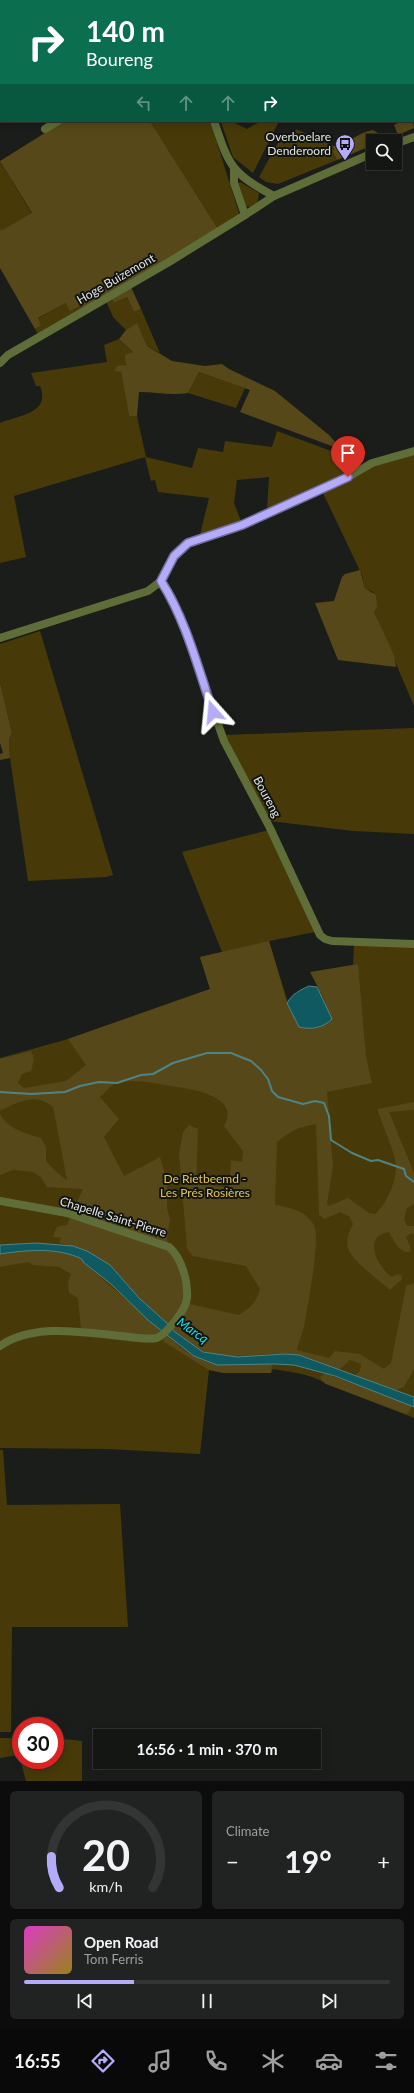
<!DOCTYPE html>
<html lang="en">
<head>
<meta charset="utf-8">
<style>
  body { margin:0; font-family:Lato,sans-serif; background:#212322; color:#f1f3f6; height:100vh; display:flex; flex-direction:column; font-size:15px; white-space:nowrap }
  * { box-sizing:border-box; margin:0 }
  p { font-size:13px; color:#9d9fa0 }
  .icon { flex:none; width:22px; height:22px; fill:none; stroke:currentColor; stroke-width:2; stroke-linecap:round; stroke-linejoin:round }
  .map { position:relative; height:1781px; overflow:hidden }
  .drawer { display:flex; flex-direction:column; gap:10px; padding:10px; background:#0b0c0b; flex:1 }
  .drawer>* { flex:none }
  .guide { position:absolute; left:0px; top:0px; width:414px; height:122px; box-shadow:0 2px 10px #0003,0 0 0 1px #333534; background:#0b6e4f; color:#fff; overflow:hidden }
  .buttons { position:absolute; left:366px; top:134px; display:grid; gap:8px }
  .buttons a { display:grid; place-items:center; width:36px; height:36px; border-radius:0px; background:#141614; box-shadow:0 2px 10px #0003,0 0 0 1px #333534; font-size:20px }
  .speed { position:absolute; left:12px; top:1717px; display:flex; gap:8px; font-size:20px; font-weight:700; text-align:center }
  .speed>* { display:grid; place-content:center; width:52px; height:52px; border-radius:50%; background:#141614; box-shadow:0 2px 10px #0003,0 0 0 1px #333534; line-height:1 }
  .speed .limit { border:6px solid #d22; background:#fff; color:#111 }
  .pin { position:absolute; display:grid; place-items:center; width:34px; height:34px; color:#fff; margin:-41px -17px; border-radius:50% 50% 50% 0; rotate:-45deg; box-shadow:0 0 4px #0007 }
  .pin .icon { rotate:45deg }
  .me { position:absolute; width:44px; margin:-22px; rotate:342deg; stroke-linejoin:round; filter:drop-shadow(0 0 3px #0008) }
  .turn { display:flex; align-items:center; gap:14px; height:84px; padding:0 20px; font-size:18px }
  .turn .icon { width:52px; height:52px; stroke-width:2.5 }
  .turn b { display:block; font-size:28px; line-height:34px }
  .lanes { display:flex; align-items:center; height:38px; padding:0 20px; background:#0003; justify-content:center; gap:20px; direction:ltr }
  .lanes .off { opacity:.35 }
  .big { font-size:30px; font-weight:700; line-height:1.1 }
  .drawer .widget { flex:1; display:flex; flex-direction:column; justify-content:center; gap:6px; min-width:0; padding:0 14px; border-radius:6px; background:#212322 }
  .drawer .dial { align-items:center; gap:0 }
  .dial svg { height:104px; overflow:visible; fill:none; stroke:#333534; stroke-width:7; stroke-linecap:round; text-anchor:middle }
  .dial text { fill:#f1f3f6; stroke:none }
  .song { display:flex; align-items:center; gap:12px }
  .cover { width:48px; height:48px; border-radius:6px; background:linear-gradient(135deg,hsl(310 70% 55%),hsl(50 70% 35%)) }
  .played { height:4px; border-radius:2px; background:linear-gradient(90deg,#b4acf9 30%,#333534 30%) }
  .keys { display:flex; justify-content:space-around; direction:ltr }
  .heat { display:flex; justify-content:space-between; align-items:center; font-size:22px; direction:ltr }
  .drawer .tiles { flex:1; display:grid; gap:10px; grid-template-columns:1fr 1fr }
  .widget:last-child { grid-column:span 2 }
  .trip { position:absolute; left:93px; top:1729px; width:228px; height:40px; border-radius:0px; background:#141614; box-shadow:0 2px 10px #0003,0 0 0 1px #333534; font-weight:700; line-height:40px; text-align:center }
  .menu { display:flex; height:64px; justify-content:space-around; align-items:center; background:#080908; color:#9d9fa0 }
  .menu .icon { width:28px; height:28px }
  .menu .active { color:#b4acf9 }
  .menu b { font-size:18px; color:#f1f3f6 }
  .map>svg:first-child { display:block }
  .green { fill:#473a08 }
  .forest { fill:#564818 }
  .water { fill:#0f5a60; stroke:#4f8487 }
  .lines { fill:none; stroke-linecap:round; stroke-linejoin:round }
  .stream { stroke:#4f8487; stroke-width:2 }
  .minor { stroke:#5f6d38; stroke-width:8 }
  .tertiary { stroke:#5f6d38; stroke-width:8 }
  .route-casing { stroke:#7570a2; stroke-width:10 }
  .route { stroke:#b4acf9; stroke-width:7 }
  .labels { text-anchor:middle; stroke-width:4; stroke-linejoin:round; paint-order:stroke }
  .poi-label { font-size:12px; fill:#e3e5e3; stroke:#111411; text-anchor:end }
  .street-label { font-size:12px; fill:#e3e5e3; stroke:#111411 }
  .park-label { font-size:12px; fill:#e8c54a; stroke:#111411 }
  .water-label { font-size:13px; font-style:italic; fill:#02e5f7; stroke:#111411 }
</style>
</head>
<body>
<div class="map">
<svg width="414" height="1781" viewBox="0 0 414 1781">
  <rect width="100%" height="100%" fill="#1a1d1a"/>
  <!-- green -->
  <path class="green" d="M183 0H414V71L413 1Z
    M150 121H210L240 216 218 229Z
    M231 121 247 129 261 121H279L253 173 233 157 221 122Z
    M296 129 334 146 333 152 337 160 278 184 266 182 259 177 279 141 285 144 291 132 294 133Z
    M0 161 32 214 2 230 0 229Z
    M240 182 259 193 258 201 250 207 245 206 238 183Z
    M127 297 134 312 141 309 160 353 147 346 137 324 126 330 113 317 106 301 111 298 114 303Z
    M66 303 81 305 84 309 38 334 35 329 41 326 37 319Z
    M119 339 133 352 121 372 129 416H137L146 457 192 468 198 448 223 452 225 441 272 447 277 431 353 459 357 462 351 472 267 509 269 477 237 480 234 503 241 521 200 535 209 498 158 492 155 480 151 481 145 457 14 496 26 557 0 563V423C19 415 51 414 40 386H36L31 373 107 362 104 345Z
    M199 372 245 388 236 408 188 393Z
    M414 455V706L374 612 373 592 365 588 362 575 322 491 370 467Z
    M40 631 113 875 106 877 28 881 10 758 9 739 12 733 0 682V644Z
    M414 728V834L353 831 270 821 225 735Z
    M269 830 315 932 269 941 290 1009 358 964 353 965 354 944 414 946V1418L326 1384C313 1374 289 1372 273 1369L271 1373H224L209 1370 200 1454 108 1449 0 1448V1058L68 1039 210 989 200 957 222 952 182 852Z
    M0 1450H3L7 1505 120 1504 128 1627H12L11 1732H0Z
    M0 1738H21V1760H55V1738L82 1741V1781H26L19 1755 0 1758Z"/>
  <!-- forest -->
  <path class="forest" d="M64 121H150L218 229 84 309 81 305 70 311 66 303 38 318 41 326 35 329 0 268V229L2 230 32 213 0 161Z
    M402 121H413L414 128 398 135 394 125Z
    M373 130 378 133 379 141H373V145L337 160 333 152 334 146C349 144 358 132 373 130Z
    M131 287 141 309 134 312 127 297 114 303 111 298Z
    M137 323 147 346 172 361 205 366 222 364 229 369 275 391 329 435 338 445 337 448 240 412 250 390 199 372 188 393C172 396 156 392 139 392L137 416H129L121 372 114 371 117 366 126 365 125 355 133 352 119 339 126 330Z
    M360 570 365 588 376 595 377 607 374 612 394 655 396 667 338 660 315 603 334 601 342 577 345 574Z
    M0 682 12 733 9 739 10 758 0 760V754L3 753 0 743Z
    M269 941 287 1003 299 1027 317 1028 330 1022 324 999 310 972 358 964 366 1057 372 1083 327 1092 333 1166 327 1204 329 1206 348 1198 369 1213 375 1214C387 1204 397 1180 396 1164 395 1153 381 1121 377 1109L414 1102V1110L389 1112 414 1173V1204L407 1208 404 1219 407 1226H414V1234L411 1233 406 1237 411 1249 410 1252C399 1253 394 1241 389 1232 362 1236 377 1267 392 1277L397 1274 401 1275 402 1279 390 1290C380 1281 355 1263 349 1251 345 1241 349 1232 353 1224L349 1216 340 1212 325 1219 319 1215 316 1124C299 1127 289 1131 277 1142L275 1205C291 1208 305 1210 314 1225 321 1236 307 1311 304 1327 302 1335 298 1343 297 1350L329 1358 335 1351 360 1354 384 1369 391 1363 406 1286 414 1283V1369L404 1387 397 1390 355 1376 360 1371 361 1364 350 1360 339 1370C325 1364 303 1354 289 1354 239 1352 213 1369 171 1329L179 1323 190 1304 239 1315C251 1307 256 1303 260 1289L246 1266 192 1256 187 1248 179 1154 183 1132 189 1125 198 1129 196 1183 229 1188 231 1160 242 1162 243 1151 224 1126C242 1095 189 1089 171 1086 154 1083 133 1078 116 1083 111 1085 105 1093 100 1097L119 1119 104 1137 124 1176 160 1157 167 1181V1208L170 1219 167 1239 170 1253 177 1262 183 1287V1300L180 1309 168 1324 139 1298 110 1265 73 1246 59 1243 61 1238 53 1237C56 1226 57 1226 67 1225L83 1189 47 1187 41 1177 33 1172 13 1170 0 1175V1114C8 1129 25 1133 41 1138L46 1147V1161C49 1165 64 1179 67 1180L53 1107C36 1092 18 1102 0 1111V1059L31 1051 34 1059 31 1071 22 1074 18 1083 24 1088 66 1081 86 1065 68 1039 210 989 200 957Z
    M33 1249 68 1253 83 1259V1262L160 1329 159 1333 154 1336 81 1331 78 1298 69 1293 68 1282 71 1274 59 1267 33 1265 28 1262 0 1267V1254Z
    M166 1334C203 1371 222 1365 269 1364L272 1365 271 1373H224L209 1370 164 1342 163 1336Z
    M326 1374 407 1403 412 1406 409 1412 406 1414 326 1384 320 1378 322 1375Z"/>
  <!-- water -->
  <path class="water" d="M309 986 317 987 332 1019C324 1028 310 1030 299 1027L287 1003C292 994 300 990 309 986Z
    M36 1243 73 1246 87 1251 110 1265 139 1298 168 1324 175 1332 203 1352 237 1357 285 1354 299 1355 414 1397V1407L335 1376 294 1365 275 1364 217 1365 194 1356 149 1321 111 1284 83 1262 82 1259C57 1247 27 1250 0 1254V1245Z"/>
  <g class="lines">
    <!-- stream -->
    <path class="stream" d="M0 1092 31 1094 65 1092 80 1086 99 1082 117 1083 141 1075 153 1074 173 1063 207 1053H231L251 1061 261 1070 268 1079 272 1091 278 1097 303 1104 315 1101 324 1103 329 1116 331 1140 352 1153 371 1161 378 1160 404 1169 406 1176 414 1182"/>
    <!-- minor -->
    <path class="minor" d="M45 129 58 121
      M0 363 8 355 169 262 245 215
      M161 581 172 598 191 647 224 741 270 828 320 935 325 939 332 941 414 944
      M0 638 148 591 161 581 174 556 189 543 242 525 348 477 372 463 414 451
      M0 1201 67 1213 169 1247C182 1258 188 1282 187 1298 186 1310 167 1333 157 1338 145 1340 133 1337 121 1336 82 1332 33 1323 0 1346"/>
    <!-- tertiary -->
    <path class="tertiary" d="M175 0V1
      M214 121C229 166 231 173 274 196
      M395 144 414 137
      M234 169V183L245 215 274 196 373 153"/>
  </g>
  <g class="lines">
    <defs>
      <path id="route" d="M213 712C198 668 186 620 161 581L174 556 188 543 242 525 348 477"/>
    </defs>
    <!-- route casing -->
    <use href="#route" class="route-casing"/>
    <!-- route -->
    <use href="#route" class="route"/>
  </g>
  <!-- icons -->
  <defs>
    <symbol id="bus-pin" viewBox="-11 -11 22 30"><path d="M0 17L-7.5 6A9.5 9.5 0 1 1 7.5 6Z" fill="#b4acf9" stroke="#111411"/><path d="M-5-6H5V4H4V6H2V4H-2V6H-4V4H-5ZM-3.5-4V0h7V-4ZM-3.5 1.2v1.5H-2V1.2ZM2 1.2v1.5H3.5V1.2Z" fill="#111"/></symbol>
  </defs>
  <g fill-rule="evenodd">
    <use href="#bus-pin" x="334" y="133" width="22" height="30"/>
  </g>
  <g class="labels">
    <!-- poi labels -->
    <g class="poi-label">
      <text x="331" y="141">Overboelare<tspan x="331" dy="14">Denderoord</tspan></text>
    </g>
    <!-- street labels -->
    <g class="street-label">
      <text transform="translate(116 279) rotate(-30)" y="4">Hoge Buizemont</text>
      <text transform="translate(267 797) rotate(62)" y="4">Boureng</text>
      <text transform="translate(113 1217) rotate(17)" y="4">Chapelle Saint-Pierre</text>
    </g>
    <!-- park labels -->
    <g class="park-label">
      <text x="205" y="1183">De Rietbeemd -<tspan x="205" dy="14">Les Prés Rosières</tspan></text>
    </g>
    <!-- water labels -->
    <g class="water-label">
      <text transform="translate(193 1330) rotate(35)" y="5">Marcq</text>
    </g>
  </g>
</svg>
<div class="buttons">
<a><svg class="icon" aria-label="search" viewBox="0 0 24 24"><circle cx="10" cy="10" r="6"/><path d="M15 15l6 6"/></svg></a>
</div>
<div class="speed"><div class="limit">30</div></div>
<div class="pin" style="left:348px;top:477px;background:#d93025"><svg class="icon" aria-label="arrive" viewBox="0 0 24 24"><path d="M6 21V4h12l-3 4 3 4H6"/></svg></div>
<svg class="me" style="left:213px;top:712px" viewBox="-20 -20 40 40"><path d="M0-17L14 15 0 8-14 15z" fill="#b4acf9" stroke="#fff" stroke-width="4"/></svg>
<div class="trip">16:56 · 1 min · 370 m</div>
<div class="guide">
<div class="turn"><svg class="icon" aria-label="right" viewBox="0 0 24 24"><path d="M7 20v-9h11M14 6l5 5-5 5"/></svg><div><b>140 m</b>Boureng</div></div>
<div class="lanes"><svg class="icon off" aria-label="left" viewBox="0 0 24 24"><path d="M17 20v-9H6M10 6l-5 5 5 5"/></svg><svg class="icon off" aria-label="ahead" viewBox="0 0 24 24"><path d="M12 20V5M6 11l6-6 6 6"/></svg><svg class="icon off" aria-label="ahead" viewBox="0 0 24 24"><path d="M12 20V5M6 11l6-6 6 6"/></svg><svg class="icon" aria-label="right" viewBox="0 0 24 24"><path d="M7 20v-9h11M14 6l5 5-5 5"/></svg></div>
</div>
</div>
<section class="drawer">
<div class="tiles">
<div class="widget dial"><svg viewBox="0 0 100 80">
<path d="M14 69A42 42 0 1 1 86 69"/>
<path d="M14 69A42 42 0 0 1 8 45" stroke="#b4acf9"/>
<text x="50" y="56" font-size="32" font-weight="700">20</text>
<text x="50" y="72" font-size="11">km/h</text>
</svg></div>
<div class="widget"><p>Climate</p>
<div class="heat"><a>−</a><b class="big">19°</b><a>+</a></div>
</div>
<div class="widget">
<div class="song"><i class="cover"></i><div><b>Open Road</b><p>Tom Ferris</p></div></div>
<div class="played"></div>
<div class="keys"><svg class="icon" aria-label="previous" viewBox="0 0 24 24"><path d="M18 5L8 12l10 7zM5 5v14"/></svg><svg class="icon" aria-label="pause" viewBox="0 0 24 24"><path d="M8 5v14M16 5v14"/></svg><svg class="icon" aria-label="next" viewBox="0 0 24 24"><path d="M6 5l10 7-10 7zM19 5v14"/></svg></div>
</div>
</div>
</section>
<nav class="menu">
<b>16:55</b>
<svg class="icon active" aria-label="directions" viewBox="0 0 24 24"><path d="M12 3l9 9-9 9-9-9zM9 14v-3h6M13 9l2 2-2 2"/></svg>
<svg class="icon" aria-label="music" viewBox="0 0 24 24"><path d="M9 18V5l10-2v13"/><circle cx="6" cy="18" r="3"/><circle cx="16" cy="16" r="3"/></svg>
<svg class="icon" aria-label="phone" viewBox="0 0 24 24"><path d="M5 4h4l2 5-3 2q2 4 5 5l2-3 5 2v4C11 20 4 13 5 4z"/></svg>
<svg class="icon" aria-label="climate" viewBox="0 0 24 24"><path d="M12 3v18M4 7l16 10M4 17L20 7"/></svg>
<svg class="icon" aria-label="car" viewBox="0 0 24 24"><path d="M5 17H2v-5l4-1 3-4h7l3 4 3 1v5h-3M9 17h6M6 11h13"/><circle cx="7" cy="17" r="2"/><circle cx="17" cy="17" r="2"/></svg>
<svg class="icon" aria-label="filters" viewBox="0 0 24 24"><path d="M4 7h16M4 17h16"/><circle cx="9" cy="7" r="2"/><circle cx="15" cy="17" r="2"/></svg>
</nav>
</body>
</html>
